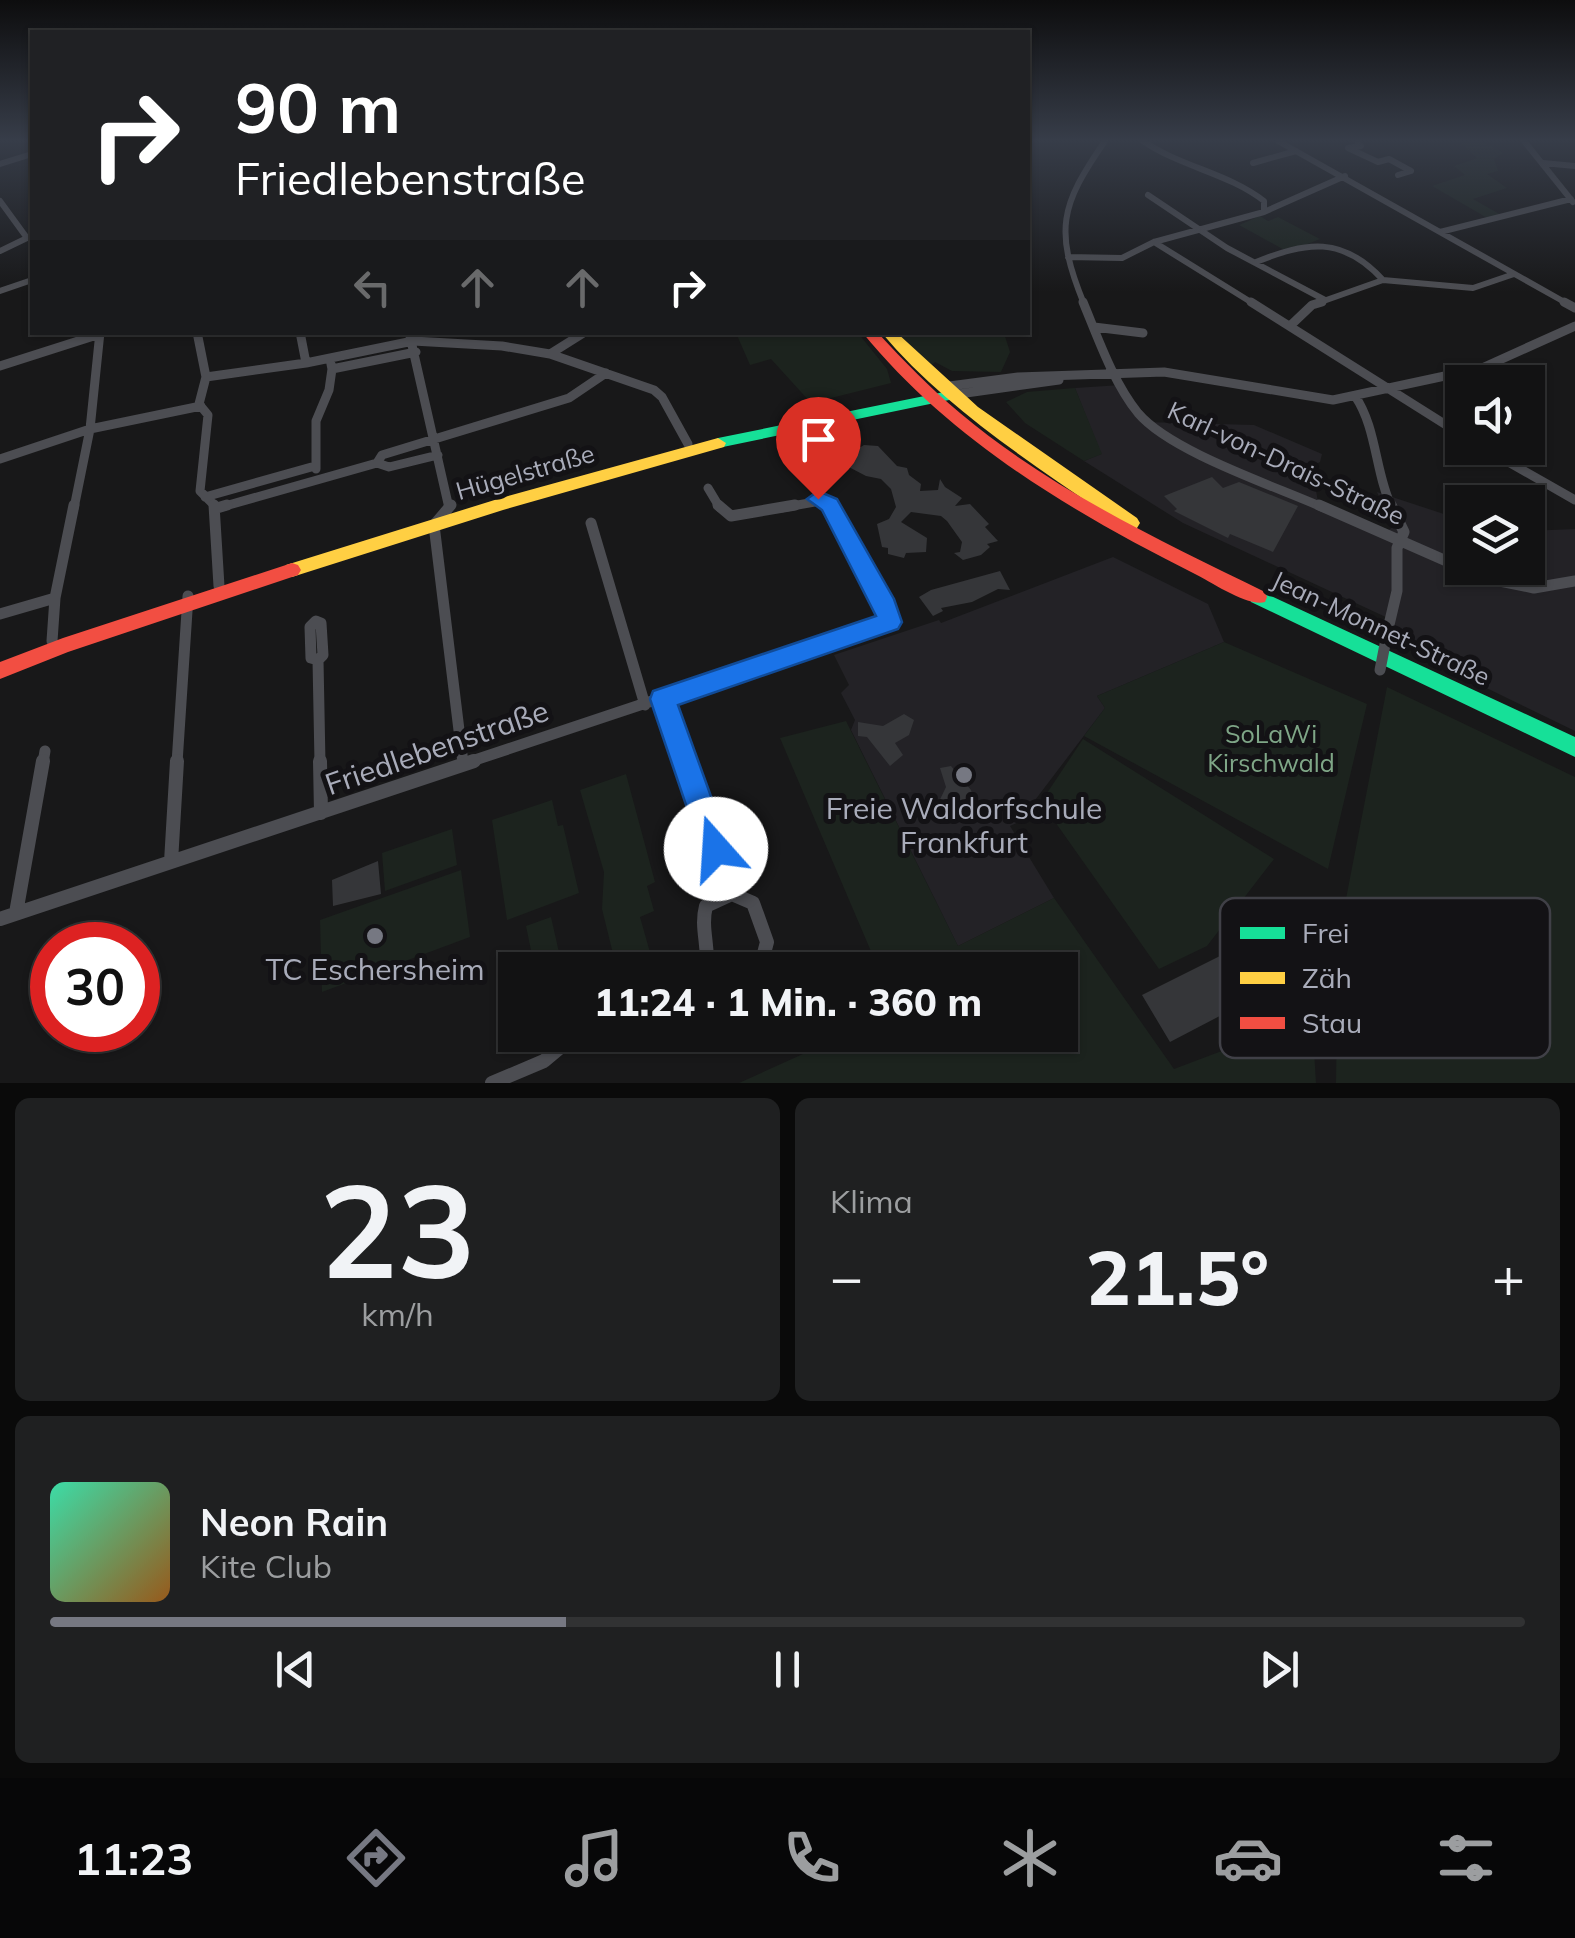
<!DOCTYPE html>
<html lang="de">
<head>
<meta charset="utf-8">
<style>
  body { margin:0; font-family:Mulish,sans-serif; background:#1f2021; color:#f1f3f6; height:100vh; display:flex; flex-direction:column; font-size:38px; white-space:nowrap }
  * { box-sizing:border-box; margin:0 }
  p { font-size:32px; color:#9c9ea0 }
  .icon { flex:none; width:55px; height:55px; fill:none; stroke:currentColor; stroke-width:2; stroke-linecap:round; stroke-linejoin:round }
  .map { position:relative; height:1083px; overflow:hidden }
  .side { display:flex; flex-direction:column; gap:15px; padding:15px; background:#0a0a0a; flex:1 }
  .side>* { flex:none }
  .banner { position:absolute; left:30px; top:30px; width:1000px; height:305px; border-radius:0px; box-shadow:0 2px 8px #0004,0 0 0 2px #313233; background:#202124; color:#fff; overflow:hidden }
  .fabs { position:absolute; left:1445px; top:365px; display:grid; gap:20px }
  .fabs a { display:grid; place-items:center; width:100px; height:100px; border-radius:0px; background:#121213; box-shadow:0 2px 8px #0004,0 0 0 2px #313233; font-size:50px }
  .speed { position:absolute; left:30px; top:922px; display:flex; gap:20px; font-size:50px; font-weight:700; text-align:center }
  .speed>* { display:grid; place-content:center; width:130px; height:130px; border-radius:50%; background:#121213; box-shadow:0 2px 8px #0004,0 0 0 2px #313233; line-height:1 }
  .speed .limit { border:15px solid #d22; background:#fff; color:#111 }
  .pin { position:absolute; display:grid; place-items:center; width:85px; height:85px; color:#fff; margin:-102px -42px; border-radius:50% 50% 50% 0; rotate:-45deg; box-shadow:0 0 10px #0007 }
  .pin .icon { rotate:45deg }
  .me { position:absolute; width:110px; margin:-55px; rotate:341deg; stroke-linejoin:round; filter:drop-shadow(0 0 8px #0008) }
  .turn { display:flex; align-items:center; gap:35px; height:210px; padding:0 40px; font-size:45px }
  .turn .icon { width:130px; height:130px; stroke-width:2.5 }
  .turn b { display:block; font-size:70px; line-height:85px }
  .lanes { display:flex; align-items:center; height:95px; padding:0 40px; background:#0003; justify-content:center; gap:50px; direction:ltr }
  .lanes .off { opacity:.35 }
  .big { font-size:75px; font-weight:800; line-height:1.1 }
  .side .tile { flex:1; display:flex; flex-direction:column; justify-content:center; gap:15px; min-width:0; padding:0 35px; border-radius:15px; background:#1f2021 }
  .side .dial { align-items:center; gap:0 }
  .dial b { font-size:130px; line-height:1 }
  .song { display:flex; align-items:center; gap:30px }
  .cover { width:120px; height:120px; border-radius:15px; background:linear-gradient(135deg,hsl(160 70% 55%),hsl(30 70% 35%)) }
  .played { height:10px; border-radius:5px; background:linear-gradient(90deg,#767882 35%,#313233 35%) }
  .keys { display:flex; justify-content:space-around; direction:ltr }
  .heat { display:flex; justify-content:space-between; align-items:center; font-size:55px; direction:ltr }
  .side .tiles { flex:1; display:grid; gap:15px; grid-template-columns:1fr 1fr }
  .tile:last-child { grid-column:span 2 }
  .trip { position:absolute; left:498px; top:952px; width:580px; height:100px; border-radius:0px; background:#121213; box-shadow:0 2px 8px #0004,0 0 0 2px #313233; font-weight:800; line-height:100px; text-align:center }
  .tabs { display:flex; height:160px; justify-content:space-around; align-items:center; background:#070708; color:#9c9ea0 }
  .tabs .icon { width:70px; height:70px }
  .tabs .active { color:#767882 }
  .tabs b { font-size:45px; color:#f1f3f6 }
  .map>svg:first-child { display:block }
  .built { fill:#232226 }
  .green { fill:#1c231e }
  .building { fill:#353639 }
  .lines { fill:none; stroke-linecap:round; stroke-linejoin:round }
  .street-far3 { stroke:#4c4d52; stroke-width:6 }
  .street-far2 { stroke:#4c4d52; stroke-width:9 }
  .street-far1 { stroke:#4c4d52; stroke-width:11 }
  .street { stroke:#4c4d52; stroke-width:14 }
  .fast { fill:#16e098; fill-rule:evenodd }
  .slow { fill:#ffcf43; fill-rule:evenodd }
  .jam { fill:#f24e42; fill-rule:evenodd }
  .street-bridge { stroke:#4c4d52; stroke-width:11 }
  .route { fill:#1a73e8; stroke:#114b97; stroke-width:2.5 }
  .poi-dot { fill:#767882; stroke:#131215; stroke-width:4 }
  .labels { text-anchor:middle; stroke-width:10; stroke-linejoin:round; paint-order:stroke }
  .street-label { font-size:25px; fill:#a9acba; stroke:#131215 }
  .park-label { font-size:25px; fill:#7fa687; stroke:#131215 }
  .near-street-label { font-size:30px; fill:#a9acba; stroke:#131215 }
  .near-poi-label { font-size:30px; fill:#a9acba; stroke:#131215 }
  .key { fill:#131215; stroke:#404047; stroke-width:2.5 }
  .key-label { font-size:28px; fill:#a9acba }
</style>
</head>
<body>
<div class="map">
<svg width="1575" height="1083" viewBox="0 0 1575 1083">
  <rect width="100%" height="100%" fill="#181819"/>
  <!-- built -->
  <path class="built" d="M1121 385 1143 422 1254 425 1322 454 1320 462 1302 471 1314 479 1318 502 1387 531 1393 527 1377 492 1453 517 1462 523V568H1528V531L1575 529V731L1423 657 1390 619 1183 523 1084 461 1101 454 1075 388Z
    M1113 557 1208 604 1224 642 1097 696 1105 708 1026 812 1029 817 1010 826 1054 898 958 946 851 730 855 720 841 693 849 685 834 655 939 620 941 623Z"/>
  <!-- green -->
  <path class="green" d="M1458 141H1482L1503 153 1494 159 1498 171 1487 174 1507 188 1473 199 1503 216 1489 219 1432 186 1465 175 1454 166 1477 158Z
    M1260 216 1268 221 1278 217 1320 239 1288 252 1239 225Z
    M736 333H858L887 369 891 383 811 403 771 359 750 365Z
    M895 333H1004L1010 352 1001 372 952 371 935 362 930 367Z
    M1075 388 1102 454 1084 461 1025 423 1006 402 1027 392Z
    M1224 642 1367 704 1328 869 1084 736 1105 708 1097 696Z
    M1387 687 1575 777V1083H1336L1338 940Z
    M846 721 958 946 1054 898 1174 1069 1312 1017 1316 1083H739L845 1035H1060V970H869L873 956 780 738Z
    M1083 739 1274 859 1207 946 1159 969 1041 802Z
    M626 774 655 882 647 886 654 911 640 917 655 970H617L602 909 604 872 580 790Z
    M552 800 558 826 563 825 579 893 507 920 492 820Z
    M452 829 457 865 385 891 382 853Z
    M461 870 470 937 322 992 320 920Z
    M551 917 563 970H535L526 926Z"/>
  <!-- building -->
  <path class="building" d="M864 445 878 446 897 466 907 468 909 475 921 484 920 491 938 490 940 479 945 487 962 498 955 506 970 504 989 524 985 527 998 541 987 544 990 547 981 555 963 560 954 553 960 552 962 542 947 521 941 516 911 512 901 522 927 538 926 552 906 553 904 558 888 554V548L882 547 877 524 889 519 896 507 891 489 881 479 866 476 845 465 843 458Z
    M1212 477 1223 488 1239 482 1298 506 1273 552 1230 534 1228 538 1174 511 1177 509 1164 496Z
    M1000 571 1010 590 998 589 972 602 941 608 943 611 933 616 919 597 931 590Z
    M904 714 914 720 909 735 895 743 903 755 890 766 867 737 858 736V722L883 726Z
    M951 766 971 790 976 809 961 811 959 803 943 820 933 814 946 787 940 768Z
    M378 861 381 894 333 906 332 880Z
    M1228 952 1258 996 1170 1042 1142 995Z"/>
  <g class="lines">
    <!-- street-far3 -->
    <path class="street-far3" d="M1278 141 1568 304
      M1524 141 1573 202
      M1358 143 1361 146 1348 148 1378 162 1389 159 1411 171 1398 175
      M1253 163 1296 151
      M1543 163 1575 166
      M0 164 32 154
      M1148 195 1227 248 1325 300
      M0 201 27 238 0 251
      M1264 212 1345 176
      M1440 232 1571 199
      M1154 242 1254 304
      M1068 257 1122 258 1154 242 1264 212V201C1228 173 1181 167 1143 141
      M1256 262C1306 242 1342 235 1383 280
      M0 291 32 280
      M1084 304C1054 230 1060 206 1105 141
      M1315 304 1383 280 1473 288 1514 274"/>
    <!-- street-far2 -->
    <path class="street-far2" d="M1083 302C1098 338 1113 382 1138 413 1171 452 1275 486 1324 508
      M1251 302 1462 435
      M1564 302 1575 308
      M1291 325 1312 305 1322 302
      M1094 327 1143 333
      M197 332 206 377 199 404 208 415 200 491 217 508
      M300 332 306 363
      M409 332 449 508
      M550 354 585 332
      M331 364 332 369 416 352
      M0 366 100 334
      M206 377 306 363 413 341 502 346 550 354 654 390 662 397 688 444
      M942 387 1018 377 1164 372 1333 400 1482 368 1575 326
      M952 395 1059 380
      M1355 396C1377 428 1375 473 1392 508
      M1484 448 1575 500
      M0 459 90 429 201 406
      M377 463 389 467 438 455
      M316 469V421L329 390 332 369
      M708 488 720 508
      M205 497 315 466
      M74 508 90 429 100 332
      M218 508 377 463 382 455 569 398 606 373
      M781 508 826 500 830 508"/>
    <!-- street-far1 -->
    <path class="street-far1" d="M214 505 219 586
      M451 505 434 525 463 763
      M718 505 731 516 795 505
      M1319 505 1485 578 1534 588 1575 581
      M217 508 227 505
      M591 523 645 705
      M0 614 55 598
      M316 621 321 623 323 655 318 660 311 658 310 627Z
      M1388 629 1397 591V548L1404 532 1391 505
      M52 641 55 598 74 505
      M318 660 320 763
      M663 699 686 763
      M43 763 45 751
      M177 763 188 596
      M466 763 889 622 886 606 829 505"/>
    <!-- street -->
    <path class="street" d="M320 761 321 813
      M685 761 732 894
      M171 862 177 761
      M16 913 43 761
      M0 919 474 761
      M709 962 723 970
      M706 970C710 948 700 929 706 906L732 894 753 903 767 942 762 961 738 970
      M492 1083 544 1061 575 1035"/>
    <!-- fast -->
    <path class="fast" d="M949 391 954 393 957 396 954 399 718 448 710 443 718 438Z
      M1258 590 1575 737V757L1251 602 1249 597 1251 592Z"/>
    <!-- slow -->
    <path class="slow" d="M881 332H896L978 407 1137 518 1140 523 1137 528H1125C1041 469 948 412 881 332Z
      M718 438 726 443 724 447 503 510 292 577 286 575 283 570 286 565 501 498Z"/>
    <!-- jam -->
    <path class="jam" d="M862 332H877C904 361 930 388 960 413 1050 489 1159 540 1265 592L1267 597 1265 602C1248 607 1211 582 1195 574 1072 512 951 441 862 332Z
      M292 563 298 565 301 570 298 575 68 652 0 679V662L63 638Z"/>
    <!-- street-bridge -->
    <path class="street-bridge" d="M1380 670 1388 629"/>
  </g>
  <!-- sky -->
  <linearGradient id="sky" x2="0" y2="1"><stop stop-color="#0d0d0e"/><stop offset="0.48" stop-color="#373d49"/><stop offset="1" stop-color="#373d49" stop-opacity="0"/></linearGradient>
  <rect width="1575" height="292" fill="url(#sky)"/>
  <!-- route -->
  <path class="route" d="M818 491 837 499 894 599 902 622 898 629 678 705 730 849 726 859 716 864 705 859 701 849 650 699 653 691 876 616 822 510 807 499Z"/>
  <!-- markers -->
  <g class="poi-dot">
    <circle cx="964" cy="775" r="10"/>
    <circle cx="375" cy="936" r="10"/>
  </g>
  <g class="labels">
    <!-- street labels -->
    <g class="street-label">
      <text transform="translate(1286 463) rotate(25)" y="9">Karl-von-Drais-Straße</text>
      <text transform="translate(525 472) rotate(-16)" y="9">Hügelstraße</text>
      <text transform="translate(1381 628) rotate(25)" y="9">Jean-Monnet-Straße</text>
    </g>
    <!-- park labels -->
    <g class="park-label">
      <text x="1271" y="743">SoLaWi<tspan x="1271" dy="29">Kirschwald</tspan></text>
    </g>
    <!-- near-street labels -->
    <g class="near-street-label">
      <text transform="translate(437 748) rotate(-19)" y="10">Friedlebenstraße</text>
    </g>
    <!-- near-poi labels -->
    <g class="near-poi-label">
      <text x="964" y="819">Freie Waldorfschule<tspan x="964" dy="34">Frankfurt</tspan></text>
      <text x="375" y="980">TC Eschersheim</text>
    </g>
  </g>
  <!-- legend -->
  <rect x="1220" y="898" width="330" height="160" rx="15" class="key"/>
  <rect x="1240" y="927" width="45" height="12" fill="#16e098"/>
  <rect x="1240" y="972" width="45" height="12" fill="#ffcf43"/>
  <rect x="1240" y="1017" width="45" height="12" fill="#f24e42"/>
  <g class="key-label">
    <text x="1302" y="943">Frei</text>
    <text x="1302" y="988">Zäh</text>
    <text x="1302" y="1033">Stau</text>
  </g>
</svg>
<div class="fabs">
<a><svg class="icon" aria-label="sound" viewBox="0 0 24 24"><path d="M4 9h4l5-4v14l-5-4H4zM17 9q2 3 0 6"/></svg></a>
<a><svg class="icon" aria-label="layers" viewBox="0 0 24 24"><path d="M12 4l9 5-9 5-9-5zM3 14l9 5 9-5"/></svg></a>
</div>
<div class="speed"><div class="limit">30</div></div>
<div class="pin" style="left:818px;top:499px;background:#d93025"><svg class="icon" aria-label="arrive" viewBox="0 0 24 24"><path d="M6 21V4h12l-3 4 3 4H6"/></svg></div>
<svg class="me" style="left:716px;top:849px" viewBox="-20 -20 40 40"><circle r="19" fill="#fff"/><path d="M0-13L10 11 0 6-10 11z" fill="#1a73e8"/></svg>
<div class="trip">11:24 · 1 Min. · 360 m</div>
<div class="banner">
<div class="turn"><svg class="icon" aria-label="right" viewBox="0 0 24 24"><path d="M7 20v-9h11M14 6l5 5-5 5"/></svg><div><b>90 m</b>Friedlebenstraße</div></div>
<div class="lanes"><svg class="icon off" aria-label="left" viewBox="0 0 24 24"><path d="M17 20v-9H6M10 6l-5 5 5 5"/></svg><svg class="icon off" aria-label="ahead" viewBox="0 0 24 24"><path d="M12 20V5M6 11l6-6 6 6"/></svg><svg class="icon off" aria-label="ahead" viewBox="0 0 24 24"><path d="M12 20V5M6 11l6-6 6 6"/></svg><svg class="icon" aria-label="right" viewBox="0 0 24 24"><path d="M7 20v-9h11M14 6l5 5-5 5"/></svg></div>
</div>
</div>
<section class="side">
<div class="tiles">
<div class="tile dial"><b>23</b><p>km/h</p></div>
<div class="tile"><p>Klima</p>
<div class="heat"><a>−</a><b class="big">21.5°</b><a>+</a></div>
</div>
<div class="tile">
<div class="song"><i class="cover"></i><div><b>Neon Rain</b><p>Kite Club</p></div></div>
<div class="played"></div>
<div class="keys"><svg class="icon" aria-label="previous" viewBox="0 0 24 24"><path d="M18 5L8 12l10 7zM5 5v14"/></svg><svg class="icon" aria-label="pause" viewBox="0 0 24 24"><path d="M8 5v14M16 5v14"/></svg><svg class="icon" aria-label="next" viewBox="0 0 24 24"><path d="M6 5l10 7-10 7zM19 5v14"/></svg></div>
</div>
</div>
</section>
<nav class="tabs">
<b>11:23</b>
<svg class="icon active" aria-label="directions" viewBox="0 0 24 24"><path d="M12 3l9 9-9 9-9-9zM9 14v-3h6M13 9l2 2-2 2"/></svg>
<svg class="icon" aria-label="music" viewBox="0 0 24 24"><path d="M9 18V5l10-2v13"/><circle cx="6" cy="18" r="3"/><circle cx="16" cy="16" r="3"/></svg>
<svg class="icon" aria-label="phone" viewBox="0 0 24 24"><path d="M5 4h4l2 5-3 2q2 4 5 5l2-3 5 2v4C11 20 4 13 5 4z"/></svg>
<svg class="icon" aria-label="climate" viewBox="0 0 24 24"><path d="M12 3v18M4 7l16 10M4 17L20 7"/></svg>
<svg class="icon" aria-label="car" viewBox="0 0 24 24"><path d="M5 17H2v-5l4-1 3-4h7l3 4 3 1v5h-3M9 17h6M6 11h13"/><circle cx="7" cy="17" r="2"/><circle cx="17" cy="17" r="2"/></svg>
<svg class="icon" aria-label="filters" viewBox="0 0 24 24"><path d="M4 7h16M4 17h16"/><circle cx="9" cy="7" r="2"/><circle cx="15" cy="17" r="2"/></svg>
</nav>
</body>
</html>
